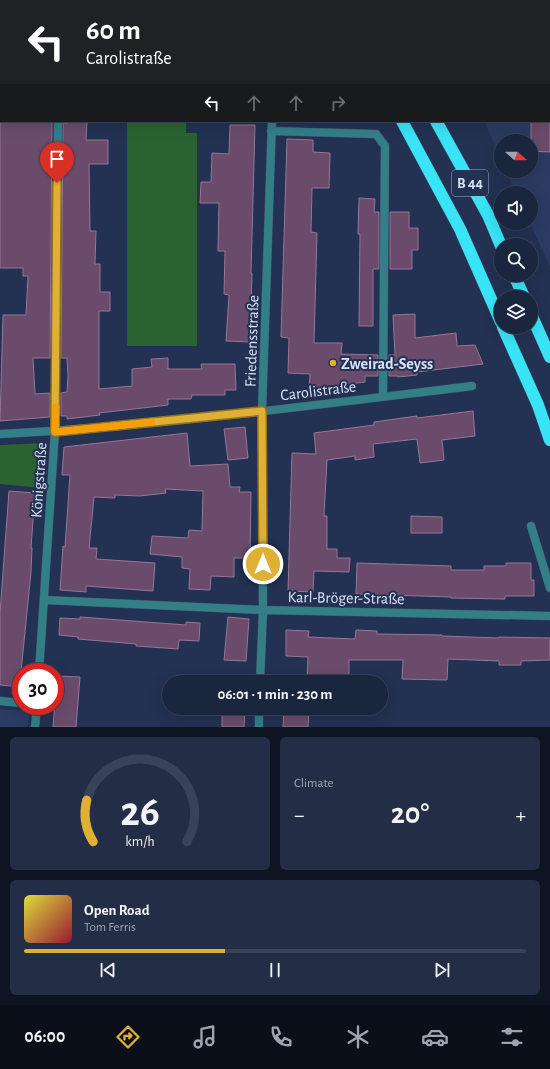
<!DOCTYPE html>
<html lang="en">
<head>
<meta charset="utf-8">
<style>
  body { margin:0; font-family:"Alegreya Sans",sans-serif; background:#232d45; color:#f1f3f6; height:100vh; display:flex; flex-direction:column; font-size:15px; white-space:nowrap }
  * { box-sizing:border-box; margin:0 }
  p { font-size:13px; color:#9fa5b0 }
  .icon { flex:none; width:22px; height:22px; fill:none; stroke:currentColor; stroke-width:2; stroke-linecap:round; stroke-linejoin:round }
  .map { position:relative; height:727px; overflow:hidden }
  .details { display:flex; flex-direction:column; gap:10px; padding:10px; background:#0e1422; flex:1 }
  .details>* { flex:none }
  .guide { position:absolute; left:0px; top:0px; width:550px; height:122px; box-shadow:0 4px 16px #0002,0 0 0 1px #384258; background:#202124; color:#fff; overflow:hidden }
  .needle { width:26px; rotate:111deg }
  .fabs { position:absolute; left:494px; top:134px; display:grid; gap:8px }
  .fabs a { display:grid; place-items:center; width:44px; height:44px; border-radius:50%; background:#1a253e; box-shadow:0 4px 16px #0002,0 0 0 1px #384258; font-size:20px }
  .speed { position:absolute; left:12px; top:663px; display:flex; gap:8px; font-size:20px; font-weight:700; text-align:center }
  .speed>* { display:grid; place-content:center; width:52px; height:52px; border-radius:50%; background:#1a253e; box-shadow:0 4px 16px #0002,0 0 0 1px #384258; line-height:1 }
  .speed .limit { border:6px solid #d22; background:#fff; color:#111 }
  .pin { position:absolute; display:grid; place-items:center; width:34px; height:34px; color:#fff; margin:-41px -17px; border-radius:50% 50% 50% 0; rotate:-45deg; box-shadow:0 0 4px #0007 }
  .pin .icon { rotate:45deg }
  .me { position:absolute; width:44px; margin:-22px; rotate:0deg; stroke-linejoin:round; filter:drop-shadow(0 0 3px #0008) }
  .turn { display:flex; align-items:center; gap:14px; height:84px; padding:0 20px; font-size:18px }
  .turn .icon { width:52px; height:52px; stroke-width:2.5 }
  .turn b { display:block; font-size:28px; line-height:34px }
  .lanes { display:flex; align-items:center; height:38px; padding:0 20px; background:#0003; justify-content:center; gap:20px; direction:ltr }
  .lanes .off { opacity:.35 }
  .big { font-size:30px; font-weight:700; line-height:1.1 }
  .details .card { flex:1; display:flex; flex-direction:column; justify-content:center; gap:6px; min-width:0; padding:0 14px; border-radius:6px; background:#232d45 }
  .details .dial { align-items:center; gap:0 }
  .dial svg { height:104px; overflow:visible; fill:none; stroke:#384258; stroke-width:7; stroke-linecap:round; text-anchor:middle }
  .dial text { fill:#f1f3f6; stroke:none }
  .song { display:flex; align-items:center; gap:12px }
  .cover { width:48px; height:48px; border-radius:6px; background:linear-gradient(135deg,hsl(60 70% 55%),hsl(350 70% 35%)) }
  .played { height:4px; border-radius:2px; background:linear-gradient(90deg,#e0b034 40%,#384258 40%) }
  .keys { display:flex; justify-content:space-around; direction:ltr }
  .heat { display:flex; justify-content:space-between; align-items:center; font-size:22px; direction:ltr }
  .details .tiles { flex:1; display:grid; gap:10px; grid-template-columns:1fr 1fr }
  .card:last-child { grid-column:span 2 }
  .trip { position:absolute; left:162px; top:675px; width:226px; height:40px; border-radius:20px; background:#1a253e; box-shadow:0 4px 16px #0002,0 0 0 1px #384258; font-weight:700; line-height:40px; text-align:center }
  .dock { display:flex; height:64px; justify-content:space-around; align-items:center; background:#0a0f19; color:#9fa5b0 }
  .dock .icon { width:28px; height:28px }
  .dock .active { color:#e0b034 }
  .dock b { font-size:18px; color:#f1f3f6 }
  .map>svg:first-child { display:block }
  .built { fill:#2b3b62 }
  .green { fill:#2a6331 }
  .building { fill:#6a4b6b; stroke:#967697 }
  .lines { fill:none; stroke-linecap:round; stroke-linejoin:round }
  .lane-casing { stroke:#404d6c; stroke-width:9 }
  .street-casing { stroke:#404d6c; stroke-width:9 }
  .highway-casing { stroke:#404d6c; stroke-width:13 }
  .path { stroke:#7e8aa5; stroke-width:2.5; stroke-dasharray:2 2; stroke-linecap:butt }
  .lane { stroke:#337f88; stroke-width:8 }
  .street { stroke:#337f88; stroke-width:8 }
  .highway { stroke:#38e4f6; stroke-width:12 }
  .route-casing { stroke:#927222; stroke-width:10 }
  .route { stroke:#e0b034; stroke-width:7 }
  .slow { stroke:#f59e0b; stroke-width:7 }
  .poi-dot { fill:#e0b034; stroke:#233152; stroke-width:1.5 }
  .labels { text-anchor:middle; stroke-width:4; stroke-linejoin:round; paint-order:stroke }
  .shield { fill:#233152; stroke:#a2adc6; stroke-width:1 }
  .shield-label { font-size:15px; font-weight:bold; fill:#d8e2f7 }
  .street-label { font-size:16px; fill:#d8e2f7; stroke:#233152 }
  .poi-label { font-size:16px; font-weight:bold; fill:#d8e2f7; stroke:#233152; text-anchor:start }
</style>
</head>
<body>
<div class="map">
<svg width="550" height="727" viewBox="0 0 550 727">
  <rect width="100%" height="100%" fill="#233152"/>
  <!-- built -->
  <path class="built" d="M472 0H550V267L530 223 531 193H516L506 171H531V141H501V159L484 121H549V1Z
    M0 709 29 711 28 727H0Z"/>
  <!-- green -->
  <path class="green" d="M127 0H195V1H127Z
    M127 121H186V133H197V346H127Z
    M46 443 41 488 0 484V445Z"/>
  <!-- building -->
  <path class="building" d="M0 121 52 122 50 358H33L35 394 50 393V417L0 421 3 315H26L28 276H23V268H0Z
    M68 121H87L86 140H108V164H89L90 231H96L95 264H100V292H110V311H99V389L132 386V369L152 367 151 359 168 358V369H202L201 364H235L236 390H225V395H192L191 399H168V405L99 413 100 415 67 419V416H61V393L67 392 68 375 67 358H61L63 123H68Z
    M531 121H550V152L531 151Z
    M230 125H255L251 273H252L251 305H253L250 342 226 341 229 295 224 294 225 251H218L219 203H200L201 182H211L212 153 229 154Z
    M287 139 313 140V152L330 153 329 188H312L311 232 317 233 314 343H342L341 354 378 355V376H365V382L309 389 310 374 288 373 289 338 281 337Z
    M359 198 375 199 374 212H379V269H373V326H359L360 234H358Z
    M390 212H409V228H418V250H412V269H390Z
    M415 314V338L456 333 457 346 475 345 483 364 417 372V375L398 377V376H389V355H395L393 315Z
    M473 411 475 436 442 440 444 460 420 463 417 439 373 444 374 457 355 460V456L327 460 324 516H327V549H337V558H350L349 572 314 571 313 592 288 591 292 453 316 454 314 433 374 425V422L417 416V418Z
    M245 427 248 458 228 460 224 429Z
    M187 433 190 466 228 464 230 487H240L239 492H251L250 558H234V577L211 576 210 590 189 589 190 569 182 568V557L150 554 152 536 188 538 189 530 202 531 203 491 165 489 166 493 140 496 115 495V498L94 497 89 548H97L96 559 155 563 153 591 86 586V592L60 590 63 546 65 547 70 475H62L64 447Z
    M9 491 35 493 31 548H32L31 572 21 672V687L0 685V613Z
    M411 516 442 517V533H411Z
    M357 563 451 566V570H484V566H506V563H531V580H534V596H505V599L451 598V597L356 594Z
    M80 617 186 625V622L200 623 199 641 179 640 178 649 136 646V644L78 639V637L59 635 60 618 80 619Z
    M228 617 249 619 246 661 224 660Z
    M286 630 309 631 308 637 355 639 356 630 377 631V634L442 635V636L499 638V637L550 638V660L521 661V665H499V661L448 659 447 680 402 679 403 660H349V682H307L308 657 286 656Z
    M57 676 80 677 76 727H53Z
    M222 708H245L244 727H222Z
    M284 708H309L308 727H283Z"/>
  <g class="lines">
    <defs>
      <path id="lane" d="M376 134 385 146 383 396"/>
      <path id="street" d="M59 1V0
        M271 131 376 134
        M0 434C158 426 315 405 472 386
        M531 526 550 588
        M45 600 263 610 550 616
        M39 672 55 431 58 121
        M260 682 263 610 262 411 272 121
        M0 701 21 703
        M35 727 37 706
        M259 727V708"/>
      <path id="highway" d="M331 0V1
        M366 0V1
        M402 121 460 229 501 322
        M436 121 488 215 501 246
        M514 275 524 297
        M531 314 550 357
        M503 327 538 405 550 440"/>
    </defs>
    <!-- lane casing -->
    <use href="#lane" class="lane-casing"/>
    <!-- street casing -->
    <use href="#street" class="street-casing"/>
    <!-- highway casing -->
    <use href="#highway" class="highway-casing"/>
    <!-- path -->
    <path class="path" d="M276 0V1"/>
    <!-- lane -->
    <use href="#lane" class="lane"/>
    <!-- street -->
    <use href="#street" class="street"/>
    <!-- highway -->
    <use href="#highway" class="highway"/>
  </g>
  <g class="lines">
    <defs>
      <path id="route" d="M57 183 55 432 262 411 263 564"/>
    </defs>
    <!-- route casing -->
    <use href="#route" class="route-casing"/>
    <!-- route -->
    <use href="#route" class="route"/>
    <!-- slow -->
    <path class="slow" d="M56 407 55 432 152 422"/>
  </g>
  <!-- markers -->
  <circle class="poi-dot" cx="333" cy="363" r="4"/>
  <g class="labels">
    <!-- shield labels -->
    <rect class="shield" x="452" y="170" width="36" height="26" rx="3"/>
    <g class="shield-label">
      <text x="470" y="188">B 44</text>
    </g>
    <!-- street labels -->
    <g class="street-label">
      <text transform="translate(251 341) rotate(-88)" y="6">Friedensstraße</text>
      <text transform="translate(318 390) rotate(-7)" y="6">Carolistraße</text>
      <text transform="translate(38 480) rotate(-86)" y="6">Königstraße</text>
      <text transform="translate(346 597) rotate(1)" y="6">Karl-Bröger-Straße</text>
    </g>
    <!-- poi labels -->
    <g class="poi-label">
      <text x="341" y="369">Zweirad-Seyss</text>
    </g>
  </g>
</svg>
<div class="fabs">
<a><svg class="needle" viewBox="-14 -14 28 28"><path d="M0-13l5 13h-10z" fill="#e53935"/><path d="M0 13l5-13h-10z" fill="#9fa5b0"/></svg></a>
<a><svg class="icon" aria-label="sound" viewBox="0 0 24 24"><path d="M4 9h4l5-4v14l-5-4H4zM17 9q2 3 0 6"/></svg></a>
<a><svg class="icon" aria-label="search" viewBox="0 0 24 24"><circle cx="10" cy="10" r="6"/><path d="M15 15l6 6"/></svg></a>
<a><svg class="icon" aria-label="layers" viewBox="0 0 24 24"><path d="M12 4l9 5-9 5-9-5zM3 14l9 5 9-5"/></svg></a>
</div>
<div class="speed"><div class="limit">30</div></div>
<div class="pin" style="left:57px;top:183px;background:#d93025"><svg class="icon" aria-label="arrive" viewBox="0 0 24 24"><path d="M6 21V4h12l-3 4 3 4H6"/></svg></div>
<svg class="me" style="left:263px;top:564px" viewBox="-20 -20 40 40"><circle r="17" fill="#e0b034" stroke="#fff" stroke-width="3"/><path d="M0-11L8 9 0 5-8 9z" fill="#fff"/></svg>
<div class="trip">06:01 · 1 min · 230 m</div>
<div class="guide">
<div class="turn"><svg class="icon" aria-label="left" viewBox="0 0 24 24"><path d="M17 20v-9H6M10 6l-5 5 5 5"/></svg><div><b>60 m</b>Carolistraße</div></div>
<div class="lanes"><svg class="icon" aria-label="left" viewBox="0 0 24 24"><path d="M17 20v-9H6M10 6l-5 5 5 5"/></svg><svg class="icon off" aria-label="ahead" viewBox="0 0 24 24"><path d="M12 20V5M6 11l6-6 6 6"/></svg><svg class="icon off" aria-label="ahead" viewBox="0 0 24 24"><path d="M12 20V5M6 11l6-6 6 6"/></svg><svg class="icon off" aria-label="right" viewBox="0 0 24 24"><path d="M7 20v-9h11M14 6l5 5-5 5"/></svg></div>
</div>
</div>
<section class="details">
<div class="tiles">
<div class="card dial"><svg viewBox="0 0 100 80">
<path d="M14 69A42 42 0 1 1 86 69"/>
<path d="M14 69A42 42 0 0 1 9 37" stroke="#e0b034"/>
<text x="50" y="56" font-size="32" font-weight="700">26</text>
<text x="50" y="72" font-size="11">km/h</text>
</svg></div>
<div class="card"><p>Climate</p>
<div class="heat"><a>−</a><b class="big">20°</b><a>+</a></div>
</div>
<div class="card">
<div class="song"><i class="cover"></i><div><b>Open Road</b><p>Tom Ferris</p></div></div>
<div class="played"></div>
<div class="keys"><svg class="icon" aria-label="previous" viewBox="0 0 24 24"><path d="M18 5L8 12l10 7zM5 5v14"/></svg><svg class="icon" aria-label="pause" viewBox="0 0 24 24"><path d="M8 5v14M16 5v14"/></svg><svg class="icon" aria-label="next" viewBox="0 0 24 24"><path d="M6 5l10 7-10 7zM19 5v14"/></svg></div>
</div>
</div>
</section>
<nav class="dock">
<b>06:00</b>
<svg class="icon active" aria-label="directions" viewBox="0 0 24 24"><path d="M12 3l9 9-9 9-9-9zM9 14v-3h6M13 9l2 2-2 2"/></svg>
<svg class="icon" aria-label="music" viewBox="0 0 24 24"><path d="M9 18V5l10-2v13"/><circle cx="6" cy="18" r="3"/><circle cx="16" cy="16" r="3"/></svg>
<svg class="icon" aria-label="phone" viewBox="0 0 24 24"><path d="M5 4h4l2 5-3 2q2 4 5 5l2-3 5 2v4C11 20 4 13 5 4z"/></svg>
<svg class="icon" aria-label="climate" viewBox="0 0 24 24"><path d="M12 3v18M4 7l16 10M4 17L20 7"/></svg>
<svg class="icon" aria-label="car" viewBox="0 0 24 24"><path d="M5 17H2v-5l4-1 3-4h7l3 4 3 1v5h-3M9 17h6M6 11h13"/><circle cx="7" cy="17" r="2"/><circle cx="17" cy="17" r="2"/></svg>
<svg class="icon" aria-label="filters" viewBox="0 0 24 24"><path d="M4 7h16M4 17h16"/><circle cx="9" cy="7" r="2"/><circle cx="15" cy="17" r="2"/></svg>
</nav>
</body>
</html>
